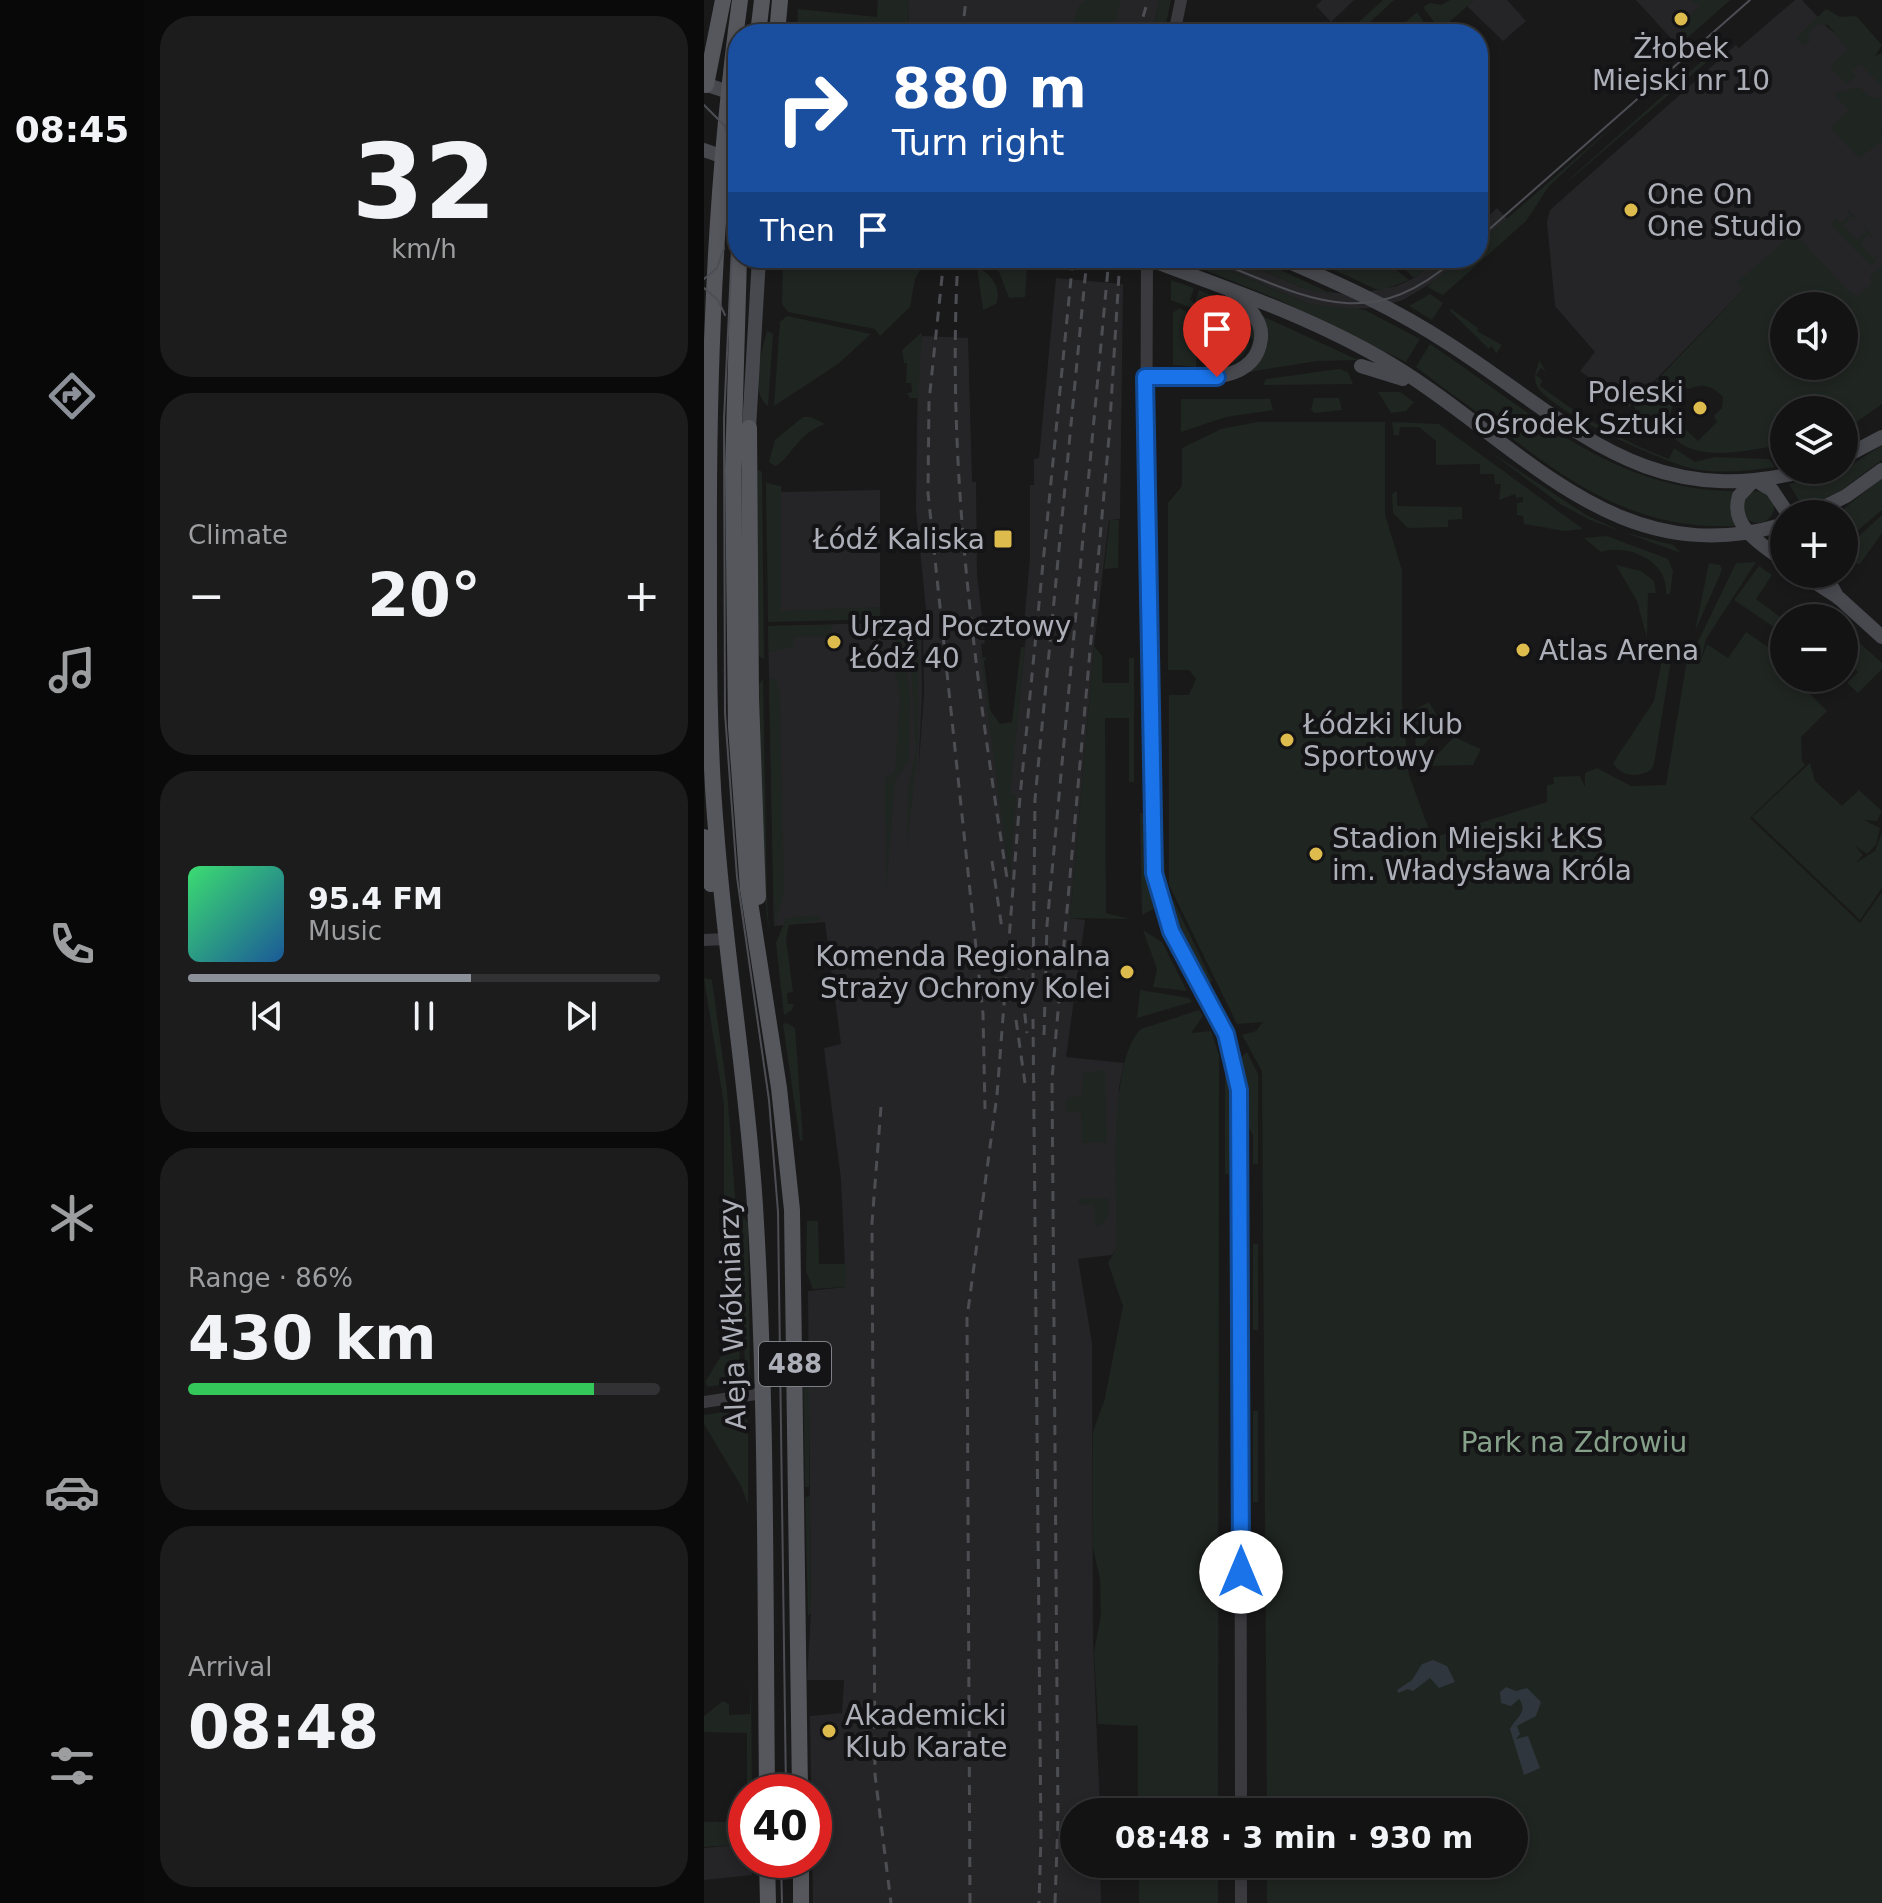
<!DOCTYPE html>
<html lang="en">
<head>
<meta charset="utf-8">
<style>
  body { margin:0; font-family:"DejaVu Sans",sans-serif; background:#1c1c1d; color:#f1f3f6; height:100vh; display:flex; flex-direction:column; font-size:30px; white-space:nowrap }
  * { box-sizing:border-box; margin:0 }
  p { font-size:26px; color:#9d9ea0 }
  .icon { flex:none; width:44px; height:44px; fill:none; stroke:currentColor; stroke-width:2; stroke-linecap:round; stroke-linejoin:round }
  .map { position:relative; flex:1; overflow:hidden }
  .panel { display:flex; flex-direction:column; gap:16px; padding:16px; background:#0a0a0b; width:560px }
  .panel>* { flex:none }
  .guide { position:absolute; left:24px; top:24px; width:760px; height:244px; border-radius:32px; box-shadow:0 4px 12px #0003,0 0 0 2px #323234; background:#1a4fa0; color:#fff; overflow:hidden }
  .controls { position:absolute; left:1066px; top:292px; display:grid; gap:16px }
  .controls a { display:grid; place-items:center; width:88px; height:88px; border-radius:50%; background:#131314; box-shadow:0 4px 12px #0003,0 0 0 2px #323234; font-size:40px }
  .speed { position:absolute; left:24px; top:1774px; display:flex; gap:16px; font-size:40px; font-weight:700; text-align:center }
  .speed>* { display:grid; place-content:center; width:104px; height:104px; border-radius:50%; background:#131314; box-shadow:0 4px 12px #0003,0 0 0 2px #323234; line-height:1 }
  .speed .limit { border:12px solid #d22; background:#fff; color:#111 }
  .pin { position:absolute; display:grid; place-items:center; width:68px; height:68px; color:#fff; margin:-82px -34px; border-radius:50% 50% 50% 0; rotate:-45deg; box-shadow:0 0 8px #0007 }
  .pin .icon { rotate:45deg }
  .me { position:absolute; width:88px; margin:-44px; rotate:0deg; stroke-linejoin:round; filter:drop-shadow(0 0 6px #0008) }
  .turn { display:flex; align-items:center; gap:28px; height:168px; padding:0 32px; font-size:36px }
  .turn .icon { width:104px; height:104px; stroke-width:2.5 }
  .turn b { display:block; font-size:56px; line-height:68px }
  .then { display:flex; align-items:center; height:76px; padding:0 32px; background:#0003; gap:16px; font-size:30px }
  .big { font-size:60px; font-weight:700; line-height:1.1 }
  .panel .widget { flex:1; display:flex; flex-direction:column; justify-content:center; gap:12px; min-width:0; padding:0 28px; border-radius:32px; background:#1c1c1d }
  .panel .dial { align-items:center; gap:0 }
  .dial b { font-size:104px; line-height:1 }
  .song { display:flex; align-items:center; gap:24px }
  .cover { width:96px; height:96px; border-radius:12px; background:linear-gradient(135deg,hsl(140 70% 55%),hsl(210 70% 35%)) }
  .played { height:8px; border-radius:4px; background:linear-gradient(90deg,#8c9099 60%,#323234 60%) }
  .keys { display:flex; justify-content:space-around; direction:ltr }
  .heat { display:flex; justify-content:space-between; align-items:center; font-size:44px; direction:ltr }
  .charge { height:12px; border-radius:6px; background:linear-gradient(90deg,#34c759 86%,#323234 0) }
  .trip { position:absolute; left:356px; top:1798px; width:468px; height:80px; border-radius:40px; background:#131314; box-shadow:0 4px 12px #0003,0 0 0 2px #323234; font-weight:700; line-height:80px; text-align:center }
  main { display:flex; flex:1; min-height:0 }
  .dock { display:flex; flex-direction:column; width:144px; justify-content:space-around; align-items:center; background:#080808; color:#9d9ea0 }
  .dock .icon { width:56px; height:56px }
  .dock .current { color:#8c9099 }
  .dock b { font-size:36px; color:#f1f3f6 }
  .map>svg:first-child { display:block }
  .built { fill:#252527 }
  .green { fill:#1f2520; fill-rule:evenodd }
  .water { fill:#30363d }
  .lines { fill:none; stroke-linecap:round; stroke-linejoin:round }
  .tertiary { stroke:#3a3a3f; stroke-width:12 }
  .secondary { stroke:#48494f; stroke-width:14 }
  .primary { stroke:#56575d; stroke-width:16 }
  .tram { stroke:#4d4e54; stroke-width:2 }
  .rail { stroke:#4d4e54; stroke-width:3; stroke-dasharray:10 8; stroke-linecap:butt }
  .route-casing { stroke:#114b97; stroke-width:20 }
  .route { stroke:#1a73e8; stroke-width:14 }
  .poi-dot { fill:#ddbb4d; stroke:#141315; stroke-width:3 }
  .labels { text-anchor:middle; stroke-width:8; stroke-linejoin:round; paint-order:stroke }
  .shield { fill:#141315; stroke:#7e8087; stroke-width:2 }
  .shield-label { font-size:26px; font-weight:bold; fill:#acafb8 }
  .poi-label { font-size:28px; fill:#acafb8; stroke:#141315; text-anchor:start }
  .street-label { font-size:28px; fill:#acafb8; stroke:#141315 }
  .park-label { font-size:28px; fill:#86a18a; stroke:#141315 }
</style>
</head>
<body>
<main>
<nav class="dock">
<b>08:45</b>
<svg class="icon current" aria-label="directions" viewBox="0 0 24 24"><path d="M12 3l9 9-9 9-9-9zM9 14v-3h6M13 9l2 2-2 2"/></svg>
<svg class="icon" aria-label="music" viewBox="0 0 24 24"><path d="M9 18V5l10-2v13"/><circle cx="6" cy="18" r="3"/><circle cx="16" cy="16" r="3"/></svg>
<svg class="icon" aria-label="phone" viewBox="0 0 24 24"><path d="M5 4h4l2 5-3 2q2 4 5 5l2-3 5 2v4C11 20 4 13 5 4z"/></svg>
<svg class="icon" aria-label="climate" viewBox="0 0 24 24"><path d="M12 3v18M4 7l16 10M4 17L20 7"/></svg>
<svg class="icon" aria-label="car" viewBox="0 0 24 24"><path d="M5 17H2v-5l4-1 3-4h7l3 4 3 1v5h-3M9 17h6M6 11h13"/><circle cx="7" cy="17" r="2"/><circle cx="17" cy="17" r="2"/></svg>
<svg class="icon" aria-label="filters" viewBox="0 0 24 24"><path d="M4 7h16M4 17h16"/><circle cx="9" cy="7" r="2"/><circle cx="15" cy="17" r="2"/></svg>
</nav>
<section class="panel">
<div class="widget dial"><b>32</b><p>km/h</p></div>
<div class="widget"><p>Climate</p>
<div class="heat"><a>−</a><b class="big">20°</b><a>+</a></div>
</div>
<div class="widget">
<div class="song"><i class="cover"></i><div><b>95.4 FM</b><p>Music</p></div></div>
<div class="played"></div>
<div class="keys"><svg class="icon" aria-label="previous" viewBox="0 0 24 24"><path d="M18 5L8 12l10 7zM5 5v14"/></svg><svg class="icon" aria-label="pause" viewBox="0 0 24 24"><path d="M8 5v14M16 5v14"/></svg><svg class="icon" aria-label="next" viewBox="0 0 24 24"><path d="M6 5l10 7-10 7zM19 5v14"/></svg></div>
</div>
<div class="widget"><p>Range · 86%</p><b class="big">430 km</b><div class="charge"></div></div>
<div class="widget"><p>Arrival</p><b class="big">08:48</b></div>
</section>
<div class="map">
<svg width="1178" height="1903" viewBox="0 0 1178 1903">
  <rect width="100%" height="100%" fill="#19191a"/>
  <!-- built -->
  <path class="built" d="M205 0H455L448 34H204Z
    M618 0H650L627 22 612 6Z
    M770 0H803L822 21 799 41 763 6Z
    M932 0H1026L974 46Z
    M1091 0H1098L1125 29 1178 64V395L1140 410V306H1080L1039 290 925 407 876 371 891 352 851 306 843 222 846 210 1032 45 1035 48Z
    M793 208 803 219 774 244V225Z
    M497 258H530L599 288 647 295 693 286 710 278 737 258H758L736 278 699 300 676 307 642 310 605 304Z
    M352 278 419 284 416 519 405 520 390 646 366 918 381 920 362 1057 420 1063 415 1087 413 1247 408 1255 374 1259 388 1343 389 1639 396 1812H370V1864H396L397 1903H109L106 1716 138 1713 140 1680H103L107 1613 104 1291 142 1287 137 1179 120 1048 137 1044 121 922 70 926 64 626 217 622 218 693 214 776 220 694 219 634 223 619 212 510 214 364 218 336 264 338 268 482H272L273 574 281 643 277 644 287 733H312L323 626 320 625 326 558V485H330V459L335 458Z
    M176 490V612L77 611V492Z
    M42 1844V1860H48V1875L0 1880V1848Z"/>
  <!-- green -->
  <path class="green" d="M174 0H205L204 34H93L94 9 173 17Z
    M383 0H417L408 34H364L376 4Z
    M455 0H467L460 34H448Z
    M679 0H690L662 26 668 34H654L648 28Z
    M746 0H770L732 34H688L713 12 727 32 733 26 719 7 726 3 737 5Z
    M985 0H1026L983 38 974 27 996 6Z
    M1122 9 1136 17 1152 16 1178 45 1171 56 1178 53V86L1156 64 1148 71 1152 76 1143 84 1126 67 1144 50 1124 25 1114 24 1104 33 1106 41 1100 46 1092 38Z
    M1000 59 1005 60 861 184 869 176Z
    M1154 87 1165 96 1177 99 1178 141 1155 158 1129 131 1128 126 1145 110 1130 94Z
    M917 119 845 186 822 221 739 295 723 287 759 258H774V244Z
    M1142 208 1154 220 1148 217 1139 226 1153 240 1162 232 1160 226 1170 238 1164 235 1156 243 1170 259 1178 252 1167 266 1128 226 1131 218 1137 223 1146 215Z
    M1088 235 1097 240 1145 292 1154 296 1168 284 1166 277 1178 266V404L1140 431V410H1080V444C1049 450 996 463 971 439L981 429 994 441 1013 422 1010 416 1018 408 1019 397C1007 385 1000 383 984 389L967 382 960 386 958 393 970 398 966 417 972 425 967 433 934 413 929 405 1039 290 1033 282ZM1080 306H1140V366H1080Z
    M79 258H223L211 279 206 307 176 336 171 329 84 312 78 304Z
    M272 258H291L323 266 321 297 305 298 295 272Z
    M471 258H497L605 304 661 310 716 339 702 362 573 299Z
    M530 258H551L630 295 599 288Z
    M604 258 628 265 691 269 705 280 676 291Z
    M689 258H737L710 278Z
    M273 267C288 275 298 288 292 304L279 310Z
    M467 280 490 288 486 300 491 303 495 290C526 303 565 312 545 354L549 340 541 329 467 300Z
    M726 294 739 303 728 320 705 306Z
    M475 308 494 318 492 367 469 365V313Z
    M747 309 774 328 773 331 798 345 792 354 788 346 785 349 745 310Z
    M556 315 652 359 653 360 613 361 545 372Z
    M83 316 167 334 134 364 70 406 76 322Z
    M502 317 542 334 545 345C536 365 520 367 501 367Z
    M63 331 69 334 64 406C44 390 58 352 63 331Z
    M218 332 214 398H206L203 393 208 392 207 383H202L203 363H200L198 350Z
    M726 344C821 407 909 492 1031 491L1026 510 1032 526C907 532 837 456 741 389 731 382 722 374 712 367Z
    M835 360 842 372 837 368 832 375 838 380 836 386C876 416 919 442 965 459L970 448 991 462 1011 457 1065 459 1071 467C1045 471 1017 474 990 469 961 463 842 410 832 384 829 376 834 367 835 360Z
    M635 369 644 372 649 384 559 385 562 379Z
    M674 392H696L710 402 702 411 687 413Z
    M610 398H635L638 410 610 413 607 409Z
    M477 399H566L569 410 522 417 477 432Z
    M99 417H107L121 424C91 435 87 459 71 466L65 462 71 440Z
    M554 422H681V515L698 570V701L705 775 728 838 843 802V785L850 784 849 777 876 776 881 787V773L893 768 927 786 962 785 984 654H988L1032 563 1052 562 1002 639 997 660 1003 644 1024 658 1042 632 1080 658V678H1111L1100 688 1123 711 1097 737 1098 761 1101 765 1046 818 1156 923 1178 892V1903H563V1864H810V1812H563L558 1071 538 1035 552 1031 559 1022 533 1024 465 885V695H485L492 679 485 670H464V503L478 486V448L517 429Z
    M688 422 735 424 879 529 861 531 820 524 819 516 813 515V503L819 502V497L812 498 811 494 795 500 797 484H791L790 474H776V464L732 465V441L715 427H696L695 435H690Z
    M1178 445V460L1136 491 1100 509 1085 484 1140 470Z
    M785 451 884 516 919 532 969 545 977 553 886 520 856 504Z
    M53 469 58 472 60 659 55 656Z
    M1178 478V510L1140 542V514H1133Z
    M62 483 77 486V611L176 607 177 630H159V620H151L147 614 145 620 64 622Z
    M1038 507a16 16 0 1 1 32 0a16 16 0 1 1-32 0Z
    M693 491V506L758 507V519L744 520V527L704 528 689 513 688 494Z
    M1178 515V533L1156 564 1142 563 1143 547Z
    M406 520H415L414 568 400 569Z
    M903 536 964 559 969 571 966 594H962C965 561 924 543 897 552L880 538Z
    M1005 563 1016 565 1018 570 991 631Z
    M912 565 937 571 950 581 952 593H944L943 638 933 601Z
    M1055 566 1068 575 1052 599 1080 620V634L1030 600Z
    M129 625 123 637H90V647L65 652 64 626Z
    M1140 629 1178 663V669L1154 693 1143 683 1154 672 1140 656Z
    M190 634H198L206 697 205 760 191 781 182 893 181 778 191 772 196 698 189 663Z
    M215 634 214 747 203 847 204 789 212 750 205 635Z
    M275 644 278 658 283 657 280 662 286 710 296 724 308 722 317 647H321L306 794 312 795 306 882Z
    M390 646 398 656V683H425V658H430V782H425V718H401L402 913 425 919 366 918Z
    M959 654H968L950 764 947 770C933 778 918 777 909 763L950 701Z
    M65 677 73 681 76 695 80 895 70 926Z
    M59 679 63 897 65 932C54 850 57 766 55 684Z
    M725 702 738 724 712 754 710 710Z
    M750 737 777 749 769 765 722 766Z
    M1106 763 1111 781 1138 806 1155 790 1178 811 1173 821 1160 820 1176 828 1172 845 1163 854 1151 846 1159 855 1152 863 1171 851 1178 832V888L1156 920 1048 817Z
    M436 813H440V848L450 904V909L438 915Z
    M455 855H460L462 885 508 981 503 983 471 922Z
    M116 915V920L85 925 82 939 89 992 83 993 84 1004H90L88 1010 80 1015 72 943 82 918Z
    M439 930 458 942 483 991 449 987 453 969Z
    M0 978 8 980 23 1090 32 1209 20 1210V1105Z
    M436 990 485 998 488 1002 433 1018Z
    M495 1010 499 1016 487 1033 507 1031 515 1055 514 1812H434V1726L394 1724 390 1652 397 1615 396 1579 389 1548V1432L401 1398 419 1306 404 1263 413 1247C413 1200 403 1060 437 1029Z
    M83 1023 91 1028 99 1140 96 1141 79 1024Z
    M543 1052 554 1074V1164H549V1135L541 1122 535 1059Z
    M521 1053 529 1109 525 1174H521Z
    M401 1070 403 1142 378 1143 377 1111 362 1112 363 1098 378 1096 379 1073Z
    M374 1198H404C405 1212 407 1222 391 1227L390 1205H376Z
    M38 1215 44 1223 46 1370 41 1383Z
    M103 1221H114L115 1264H142V1287L109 1289 102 1271Z
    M21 1243H33L35 1322 24 1346Z
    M549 1244H554V1330H549Z
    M35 1327 36 1381 4 1387 1 1382Z
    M99 1374H105V1487H101Z
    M33 1410 44 1421V1504L37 1486 0 1424V1415Z
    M549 1411H554V1502H549Z
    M106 1496 107 1613 104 1616 101 1497Z
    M47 1676 48 1792H43V1733L0 1732V1716L19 1701 25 1704V1715L46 1714Z
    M0 1822H42V1844L0 1847Z
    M435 1864H514V1903H435Z"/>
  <!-- water -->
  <path class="water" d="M729 1660 743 1666 751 1682 735 1688 726 1678 709 1691 704 1689 694 1693 693 1690 708 1680 718 1664Z
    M802 1687 812 1691 823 1688 837 1702 832 1716 813 1726 816 1734 812 1739 824 1736 836 1768 820 1775 806 1729C811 1718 825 1712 815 1699L807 1706 797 1703 796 1692Z"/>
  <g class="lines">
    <!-- tertiary -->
    <path class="tertiary" d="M470 34 477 0
      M443 258 442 536 447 620 449 864C460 952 529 1009 536 1099L537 1812
      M0 940 22 939
      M0 1402 58 1393
      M537 1903V1864"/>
    <!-- secondary -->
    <path class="secondary" d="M0 84 34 95
      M0 150 34 162
      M441 258C525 289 610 318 687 364 815 441 912 576 1080 524
      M576 258C634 283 692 309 745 344 868 423 942 513 1104 470
      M657 366 699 379
      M441 377C477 377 552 390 557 338 559 319 542 304 528 294
      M45 428 55 258
      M1140 457 1178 437
      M1050 480 1035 496C1025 527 1059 545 1080 561
      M1051 480 1068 490 1084 514
      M1106 514 1142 496 1178 470
      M1098 574 1135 598 1178 637
      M1121 574 1134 598"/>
    <!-- primary -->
    <path class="primary" d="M36 0C11 182 4 365 5 549 5 642 4 736 12 829 21 955 43 1079 51 1206 63 1400 61 1597 63 1792
      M54 34 58 0
      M73 34 76 0
      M2 85 19 0
      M35 258 29 469 32 727 44 889 75 1088 88 1210 96 1792
      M45 428 47 697 54 897
      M0 837 7 884
      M63 1860 64 1903
      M97 1860V1903"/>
    <!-- tram -->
    <path class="tram" d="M0 105 21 126 32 161 20 419 21 713 33 877 65 1100 74 1212 82 1792
      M774 239 1046 0
      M504 258C599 295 663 338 752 258
      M0 279 13 268 20 248
      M0 288 14 300 21 315
      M77 1860 78 1903"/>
    <!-- rail -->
    <path class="rail" d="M258 34 262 0
      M434 34 444 0
      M240 258 225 401 224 493 279 1014 281 1109
      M254 258C242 466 271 673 303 878
      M288 861 298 929
      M312 942 323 1033
      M329 983 331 799 383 258
      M329 1019 337 1837 335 1903
      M312 1020 321 1083
      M340 1035 343 925 405 258
      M177 1107 168 1223 171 1775 187 1903
      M266 1903 263 1318 293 1095 316 797 369 258
      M351 1903 354 1819 348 1079 405 437 416 258"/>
  </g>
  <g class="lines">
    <defs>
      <path id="route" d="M513 377H441L450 873 467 931 522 1034 535 1090 537 1572"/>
    </defs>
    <!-- route casing -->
    <use href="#route" class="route-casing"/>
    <!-- route -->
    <use href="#route" class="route"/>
  </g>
  <!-- markers -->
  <g class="poi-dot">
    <circle cx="977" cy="19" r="8"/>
    <circle cx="927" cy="210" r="8"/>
    <circle cx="996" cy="408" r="8"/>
    <rect x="289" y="529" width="20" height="20" rx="4"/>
    <circle cx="130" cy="642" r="8"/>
    <circle cx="819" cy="650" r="8"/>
    <circle cx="583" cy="740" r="8"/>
    <circle cx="612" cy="854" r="8"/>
    <circle cx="423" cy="972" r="8"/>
    <circle cx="125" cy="1731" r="8"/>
  </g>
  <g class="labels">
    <!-- shield labels -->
    <rect class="shield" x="55" y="1342" width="72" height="44" rx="6"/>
    <g class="shield-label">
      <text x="91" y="1373">488</text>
    </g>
    <!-- poi labels -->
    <g class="poi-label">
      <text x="977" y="58" text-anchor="middle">Żłobek<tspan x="977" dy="32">Miejski nr 10</tspan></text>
      <text x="943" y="204">One On<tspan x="943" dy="32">One Studio</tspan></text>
      <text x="980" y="402" text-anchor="end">Poleski<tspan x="980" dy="32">Ośrodek Sztuki</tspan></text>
      <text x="281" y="549" text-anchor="end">Łódź Kaliska</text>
      <text x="146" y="636">Urząd Pocztowy<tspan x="146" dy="32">Łódź 40</tspan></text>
      <text x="835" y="660">Atlas Arena</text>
      <text x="599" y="734">Łódzki Klub<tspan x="599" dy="32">Sportowy</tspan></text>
      <text x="628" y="848">Stadion Miejski ŁKS<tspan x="628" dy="32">im. Władysława Króla</tspan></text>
      <text x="407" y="966" text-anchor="end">Komenda Regionalna<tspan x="407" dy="32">Straży Ochrony Kolei</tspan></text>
      <text x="141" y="1725">Akademicki<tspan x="141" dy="32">Klub Karate</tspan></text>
    </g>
    <!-- street labels -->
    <g class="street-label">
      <text transform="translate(28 1314) rotate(-92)" y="10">Aleja Włókniarzy</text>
    </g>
    <!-- park labels -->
    <g class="park-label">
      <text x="870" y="1452">Park na Zdrowiu</text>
    </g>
  </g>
</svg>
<div class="controls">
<a><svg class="icon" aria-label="sound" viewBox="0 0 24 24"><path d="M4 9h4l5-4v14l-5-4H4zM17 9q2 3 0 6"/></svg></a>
<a><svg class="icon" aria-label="layers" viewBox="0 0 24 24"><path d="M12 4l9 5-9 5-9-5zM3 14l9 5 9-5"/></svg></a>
<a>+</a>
<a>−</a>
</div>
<div class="speed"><div class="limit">40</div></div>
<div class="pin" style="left:513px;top:377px;background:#d93025"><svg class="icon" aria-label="arrive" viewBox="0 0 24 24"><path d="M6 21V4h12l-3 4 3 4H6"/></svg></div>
<svg class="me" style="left:537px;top:1572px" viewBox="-20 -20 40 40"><circle r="19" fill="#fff"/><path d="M0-13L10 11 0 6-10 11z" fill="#1a73e8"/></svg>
<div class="trip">08:48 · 3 min · 930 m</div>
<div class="guide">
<div class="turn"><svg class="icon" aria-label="right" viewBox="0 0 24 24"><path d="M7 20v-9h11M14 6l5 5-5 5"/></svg><div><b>880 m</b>Turn right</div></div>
<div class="then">Then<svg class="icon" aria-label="arrive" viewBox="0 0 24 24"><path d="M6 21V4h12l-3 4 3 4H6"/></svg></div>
</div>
</div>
</main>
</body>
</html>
